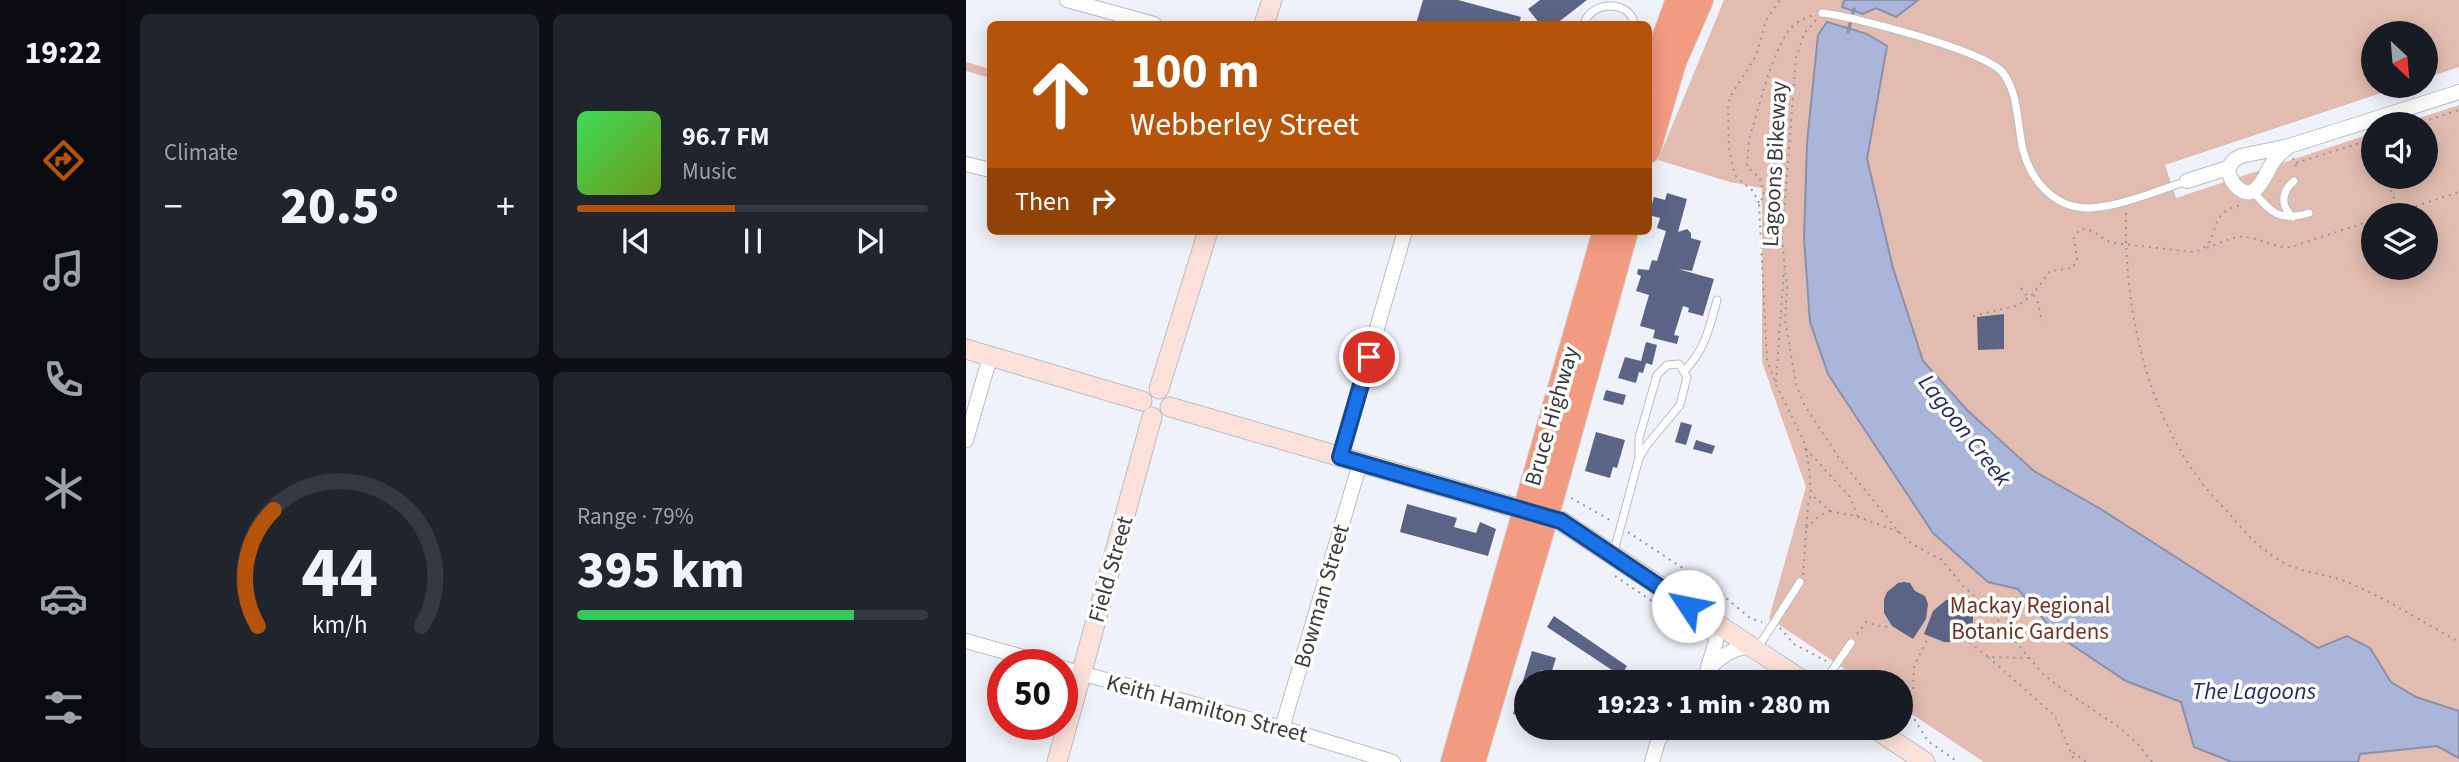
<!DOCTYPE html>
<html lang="en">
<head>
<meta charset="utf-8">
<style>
  body { margin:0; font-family:"Source Sans 3",sans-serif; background:#20242c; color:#f1f3f6; height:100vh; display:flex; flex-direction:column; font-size:26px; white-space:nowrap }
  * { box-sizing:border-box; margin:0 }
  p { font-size:23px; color:#9ea1a6 }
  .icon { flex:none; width:38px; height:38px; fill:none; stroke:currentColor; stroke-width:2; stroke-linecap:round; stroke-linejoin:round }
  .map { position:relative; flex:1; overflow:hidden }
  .sheet { display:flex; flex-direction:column; gap:14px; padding:14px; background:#0d0f14; width:840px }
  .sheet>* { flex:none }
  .guide { position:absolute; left:21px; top:21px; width:665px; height:214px; border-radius:10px; box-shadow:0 4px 18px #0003; background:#b45309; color:#fff; overflow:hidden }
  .needle { width:46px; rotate:154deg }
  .controls { position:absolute; left:1395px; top:21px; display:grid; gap:14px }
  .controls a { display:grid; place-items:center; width:77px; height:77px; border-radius:50%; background:#171b24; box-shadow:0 4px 18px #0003; font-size:35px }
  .speed { position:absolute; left:21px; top:649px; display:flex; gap:14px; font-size:35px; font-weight:700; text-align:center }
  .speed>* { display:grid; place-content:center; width:91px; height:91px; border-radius:50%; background:#171b24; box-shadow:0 4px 18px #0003; line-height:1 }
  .speed .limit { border:10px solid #d22; background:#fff; color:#111 }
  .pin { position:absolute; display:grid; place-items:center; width:60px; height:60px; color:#fff; margin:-30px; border:4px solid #fff; border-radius:50%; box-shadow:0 2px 7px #0007 }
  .me { position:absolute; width:77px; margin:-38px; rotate:304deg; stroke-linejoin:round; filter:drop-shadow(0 0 5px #0008) }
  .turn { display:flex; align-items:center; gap:24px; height:147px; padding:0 28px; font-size:32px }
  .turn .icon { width:91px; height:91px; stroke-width:2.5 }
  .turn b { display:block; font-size:49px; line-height:60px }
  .then { display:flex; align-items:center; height:66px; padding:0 28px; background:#0003; gap:14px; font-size:26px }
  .big { font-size:52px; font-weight:800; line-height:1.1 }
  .sheet .tile { flex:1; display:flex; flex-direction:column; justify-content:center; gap:10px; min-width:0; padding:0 24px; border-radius:10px; background:#20242c }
  .sheet .dial { align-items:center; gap:0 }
  .dial svg { height:182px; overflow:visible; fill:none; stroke:#363941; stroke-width:7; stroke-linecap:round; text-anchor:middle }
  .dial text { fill:#f1f3f6; stroke:none }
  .song { display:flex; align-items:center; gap:21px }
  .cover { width:84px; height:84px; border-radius:10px; background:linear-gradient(135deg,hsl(130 70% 55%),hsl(80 70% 35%)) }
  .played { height:7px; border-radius:4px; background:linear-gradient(90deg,#b45309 45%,#363941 45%) }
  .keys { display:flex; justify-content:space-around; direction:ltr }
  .heat { display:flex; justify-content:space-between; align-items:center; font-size:38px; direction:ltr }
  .charge { height:10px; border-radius:5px; background:linear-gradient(90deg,#34c759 79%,#363941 0) }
  .sheet .tiles { flex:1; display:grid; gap:14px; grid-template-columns:repeat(2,1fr) }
  .trip { position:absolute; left:548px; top:670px; width:399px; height:70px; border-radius:35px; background:#171b24; box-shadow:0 4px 18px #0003; font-weight:800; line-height:70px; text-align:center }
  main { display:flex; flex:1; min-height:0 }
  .menu { display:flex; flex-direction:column; width:126px; justify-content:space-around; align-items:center; background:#090b0e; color:#9ea1a6 }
  .menu .icon { width:49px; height:49px }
  .menu .current { color:#b45309 }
  .menu b { font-size:32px; color:#f1f3f6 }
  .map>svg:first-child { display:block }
  .green { fill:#e2bcb1; fill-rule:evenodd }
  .water { fill:#abb5d9; stroke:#8990aa; stroke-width:2 }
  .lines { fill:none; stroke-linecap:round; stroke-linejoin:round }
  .stream { stroke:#8990aa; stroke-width:3.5 }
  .building { fill:#5c6485 }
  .lane-casing { stroke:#babcc3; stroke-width:9 }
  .street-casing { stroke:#babcc3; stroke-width:16 }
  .secondary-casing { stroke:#babcc3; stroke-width:21 }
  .highway-casing { stroke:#d0d0d0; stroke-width:26 }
  .path { stroke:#94969a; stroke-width:2; stroke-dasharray:2 5; stroke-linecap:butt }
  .lane { stroke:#fff; stroke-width:7 }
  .street { stroke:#fff; stroke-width:14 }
  .secondary { stroke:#fbe1d9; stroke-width:19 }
  .highway { stroke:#f39b81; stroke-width:24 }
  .route-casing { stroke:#114b97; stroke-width:18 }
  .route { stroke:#1a73e8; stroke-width:12 }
  .labels { text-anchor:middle; stroke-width:7; stroke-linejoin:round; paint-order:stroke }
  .street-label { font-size:23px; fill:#3a3b3d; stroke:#fff }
  .park-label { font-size:23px; fill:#6c3525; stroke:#fff }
  .water-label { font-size:24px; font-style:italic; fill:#242b5a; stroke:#fff }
</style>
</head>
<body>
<main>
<nav class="menu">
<b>19:22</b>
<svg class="icon current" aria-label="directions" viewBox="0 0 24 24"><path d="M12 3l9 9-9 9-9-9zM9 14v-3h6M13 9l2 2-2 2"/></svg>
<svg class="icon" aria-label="music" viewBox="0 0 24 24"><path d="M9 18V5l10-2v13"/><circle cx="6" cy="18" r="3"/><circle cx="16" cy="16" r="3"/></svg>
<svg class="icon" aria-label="phone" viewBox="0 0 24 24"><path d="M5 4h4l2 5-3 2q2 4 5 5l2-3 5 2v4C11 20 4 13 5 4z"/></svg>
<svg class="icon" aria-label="climate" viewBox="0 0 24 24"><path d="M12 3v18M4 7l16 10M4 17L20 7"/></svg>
<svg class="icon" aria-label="car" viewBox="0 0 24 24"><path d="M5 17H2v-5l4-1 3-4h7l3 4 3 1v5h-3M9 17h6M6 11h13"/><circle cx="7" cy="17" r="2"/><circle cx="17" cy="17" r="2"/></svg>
<svg class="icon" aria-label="filters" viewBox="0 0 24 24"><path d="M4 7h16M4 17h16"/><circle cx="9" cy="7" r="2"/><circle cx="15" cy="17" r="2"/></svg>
</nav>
<section class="sheet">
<div class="tiles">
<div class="tile"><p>Climate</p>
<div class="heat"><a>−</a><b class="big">20.5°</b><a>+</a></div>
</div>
<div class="tile">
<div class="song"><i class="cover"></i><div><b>96.7 FM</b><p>Music</p></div></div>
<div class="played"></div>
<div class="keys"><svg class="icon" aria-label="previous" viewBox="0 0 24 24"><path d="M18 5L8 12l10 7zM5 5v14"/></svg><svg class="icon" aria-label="pause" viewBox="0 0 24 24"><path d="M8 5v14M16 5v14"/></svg><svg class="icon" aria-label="next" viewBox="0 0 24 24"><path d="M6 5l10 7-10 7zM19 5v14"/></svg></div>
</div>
<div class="tile dial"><svg viewBox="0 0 100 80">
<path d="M14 69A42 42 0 1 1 86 69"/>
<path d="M14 69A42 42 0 0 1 21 18" stroke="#b45309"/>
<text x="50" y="56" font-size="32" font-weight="700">44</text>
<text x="50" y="72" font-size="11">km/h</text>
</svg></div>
<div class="tile"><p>Range · 79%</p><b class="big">395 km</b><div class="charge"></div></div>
</div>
</section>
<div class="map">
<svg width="1493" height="762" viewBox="0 0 1493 762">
  <rect width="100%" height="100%" fill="#f0f2f9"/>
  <!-- green -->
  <path class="green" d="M758 0H1493V67L1460 78V33H1407V86H1436L1199 165 1210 198 1407 133V177H1460V124H1435L1493 105V762H1018L935 707 934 682H898L803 618 840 487 796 362V188L764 182 692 160ZM1407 215H1460V268H1407Z
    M0 62 24 69V78L0 71Z"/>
  <!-- water -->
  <path class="water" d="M878 0H952L930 17 910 8 897 14 876 7Z
    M861 22 901 34 921 46 901 159 927 268 957 361 1002 411 1068 471 1133 508 1352 648 1381 636 1404 648 1425 682 1450 697 1493 711V758L1471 746 1394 754 1392 762H1266L1228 747 1215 702 1160 681 1091 635 1052 589 1022 582 967 533 862 374 844 322 838 239 841 143 852 35Z"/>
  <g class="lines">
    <!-- stream -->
    <path class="stream" d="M882 32 888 9"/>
  </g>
  <!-- building -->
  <path class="building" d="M457 0H492L555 17 553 24H450Z
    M574 0H621L590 24H574L562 9Z
    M701 193 721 199 712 232 721 229 725 233V238L735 241 726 271 712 269 748 279 737 316 722 312 723 308 717 306 708 335 713 336 711 344 687 338 689 330 674 326 683 295 670 291 675 276 671 274 672 269 683 270 686 260 691 261 700 231 691 228 694 218 683 215 688 197 699 200Z
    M1038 314V349L1012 350 1011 317Z
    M680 342 691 345 686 365 680 363 677 373 673 372 670 383 652 378 659 357 675 361Z
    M640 390 660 395 657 405 637 400Z
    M715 422 726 425 720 445 709 442Z
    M630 432 659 440 651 468 647 467 644 478 619 471Z
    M730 440 749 446 746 454 727 449Z
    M441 504 491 518 488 527 510 533 514 522 530 529 522 556 434 532Z
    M938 582 944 583 949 591 959 596 962 604 960 619 947 639 926 626 918 613V599L921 592 932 583Z
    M988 599 998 601 1007 613V622L1001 636 986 642H978L958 634 967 611 980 600Z
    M588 616 661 666 655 676 581 627Z
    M566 651 590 658 585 674 575 670 571 682H560V718L547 714Z
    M602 670 617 675 616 682H602L603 679 600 677Z"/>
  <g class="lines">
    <defs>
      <path id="lane" d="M856 13C887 16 1020 51 1037 73 1053 94 1051 125 1057 150 1065 181 1089 209 1124 208 1152 207 1194 190 1221 181
        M618 24C625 0 665 0 668 24
        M1287 191C1305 213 1314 222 1343 213
        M1327 217C1314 206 1315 192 1328 181
        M719 370C739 350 744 326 751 300
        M647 555 673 458 681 445 714 405 721 377 713 364 701 365 691 375 673 438V458
        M791 649 834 582
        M858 682 885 643"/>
      <path id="street" d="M101 0 188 24
        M1323 146 1493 92
        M0 164 24 170
        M1221 181 1262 168 1268 160 1275 156 1323 146C1317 151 1311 156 1307 162 1299 174 1291 203 1272 188 1265 182 1263 176 1262 168
        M0 440 24 357
        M374 457 439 231
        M0 641 86 665
        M742 667 750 641 745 622
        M96 668 316 728 427 762
        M733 682C746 664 761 647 785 647
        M316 728 394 463
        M686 762 692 741 701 728"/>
      <path id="secondary" d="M298 24 306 0
        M0 349 176 401
        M193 389 242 231
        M204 407 595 521 839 682
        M908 728 959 762
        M91 762 186 417"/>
      <path id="highway" d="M682 82 712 0
        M682 151 708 62 735 0
        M487 762 639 231
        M507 762 588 490 660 231"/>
    </defs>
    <!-- lane casing -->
    <use href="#lane" class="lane-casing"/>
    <!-- street casing -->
    <use href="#street" class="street-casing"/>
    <!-- secondary casing -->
    <use href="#secondary" class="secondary-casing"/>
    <!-- highway casing -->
    <use href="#highway" class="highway-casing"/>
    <!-- path -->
    <path class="path" d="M850 20 838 34 830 58 816 239 821 288 819 320 830 384 838 404 873 458 933 532 946 544 976 560 997 586 1020 606 1076 673 1092 686 1154 728 1172 744 1186 762
      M1450 124 1493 110
      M1327 158 1330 167
      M1330 163 1407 139
      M1420 177 1433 212
      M793 203 787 191 771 178 768 172 763 148 762 106 764 97 790 56 800 20 814 0
      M1160 213C1158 304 1178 404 1233 479 1241 490 1251 501 1261 511 1278 532 1299 555 1325 566 1341 573 1359 574 1376 580 1417 596 1455 621 1493 642
      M1423 215 1493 192
      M1241 248C1253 244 1267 235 1280 237 1296 239 1308 248 1325 247L1407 220
      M1055 288 1062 297
      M1068 295 1072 303 1076 322
      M1007 316 1053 305 1067 294 1084 271 1107 268 1111 259 1108 238 1113 230C1127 226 1135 240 1147 243L1227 252C1260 245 1235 214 1275 205
      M810 382 818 269
      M840 449 884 497 892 517
      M605 498 646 521
      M864 511 890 516 933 532
      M840 528 853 516 864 511 846 495
      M662 532 753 592 784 618 796 622
      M837 575 842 505 845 494 843 467 838 441 811 387 801 360 793 203 798 196 794 178 781 167 783 139C792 111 806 51 824 29 830 22 840 17 848 15
      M649 576 711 618
      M814 628 828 644 860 661
      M891 634 900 622 917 627 926 626
      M998 638 1022 657 1063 658
      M1022 657 1089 716 1109 762
      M877 670 897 682
      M934 705 942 709 962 741 992 762
      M941 708 940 701 947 689 948 666 963 636
      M1107 752 1120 762"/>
    <!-- lane -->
    <use href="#lane" class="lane"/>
    <!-- street -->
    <use href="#street" class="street"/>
    <!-- secondary -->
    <use href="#secondary" class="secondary"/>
    <!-- highway -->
    <use href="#highway" class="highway"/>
  </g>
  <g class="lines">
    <defs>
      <path id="route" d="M403 357 374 457 595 521 722 606"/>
    </defs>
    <!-- route casing -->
    <use href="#route" class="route-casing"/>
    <!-- route -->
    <use href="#route" class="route"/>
  </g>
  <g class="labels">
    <!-- street labels -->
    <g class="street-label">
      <text transform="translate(808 164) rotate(-87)" y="8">Lagoons Bikeway</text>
      <text transform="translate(585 416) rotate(-74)" y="8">Bruce Highway</text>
      <text transform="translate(144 569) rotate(-74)" y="8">Field Street</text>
      <text transform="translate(355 596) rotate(-74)" y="8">Bowman Street</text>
      <text transform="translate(241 708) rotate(15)" y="8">Keith Hamilton Street</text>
    </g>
    <!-- park labels -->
    <g class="park-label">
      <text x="1064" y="613">Mackay Regional<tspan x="1064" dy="26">Botanic Gardens</tspan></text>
    </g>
    <!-- water labels -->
    <g class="water-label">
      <text transform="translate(999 430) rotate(52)" y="8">Lagoon Creek</text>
      <text x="1288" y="699">The Lagoons</text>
    </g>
  </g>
</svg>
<div class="controls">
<a><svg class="needle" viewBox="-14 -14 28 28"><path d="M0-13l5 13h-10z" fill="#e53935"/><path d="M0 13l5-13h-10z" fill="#9ea1a6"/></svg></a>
<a><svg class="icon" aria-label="sound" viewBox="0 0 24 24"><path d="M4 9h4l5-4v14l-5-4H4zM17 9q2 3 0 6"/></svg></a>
<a><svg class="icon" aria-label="layers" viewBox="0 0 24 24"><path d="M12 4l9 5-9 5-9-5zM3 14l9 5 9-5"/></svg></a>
</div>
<div class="speed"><div class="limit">50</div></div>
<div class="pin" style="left:403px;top:357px;background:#d93025"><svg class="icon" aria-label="arrive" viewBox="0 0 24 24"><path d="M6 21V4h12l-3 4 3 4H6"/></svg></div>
<svg class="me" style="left:722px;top:606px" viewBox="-20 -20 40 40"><circle r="19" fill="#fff"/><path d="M0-13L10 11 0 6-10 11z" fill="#1a73e8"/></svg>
<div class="trip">19:23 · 1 min · 280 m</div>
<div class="guide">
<div class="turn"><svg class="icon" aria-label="ahead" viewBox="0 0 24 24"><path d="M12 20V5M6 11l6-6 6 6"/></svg><div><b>100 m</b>Webberley Street</div></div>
<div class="then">Then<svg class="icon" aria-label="right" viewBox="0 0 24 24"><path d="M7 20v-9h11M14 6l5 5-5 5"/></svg></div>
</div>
</div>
</main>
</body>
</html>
